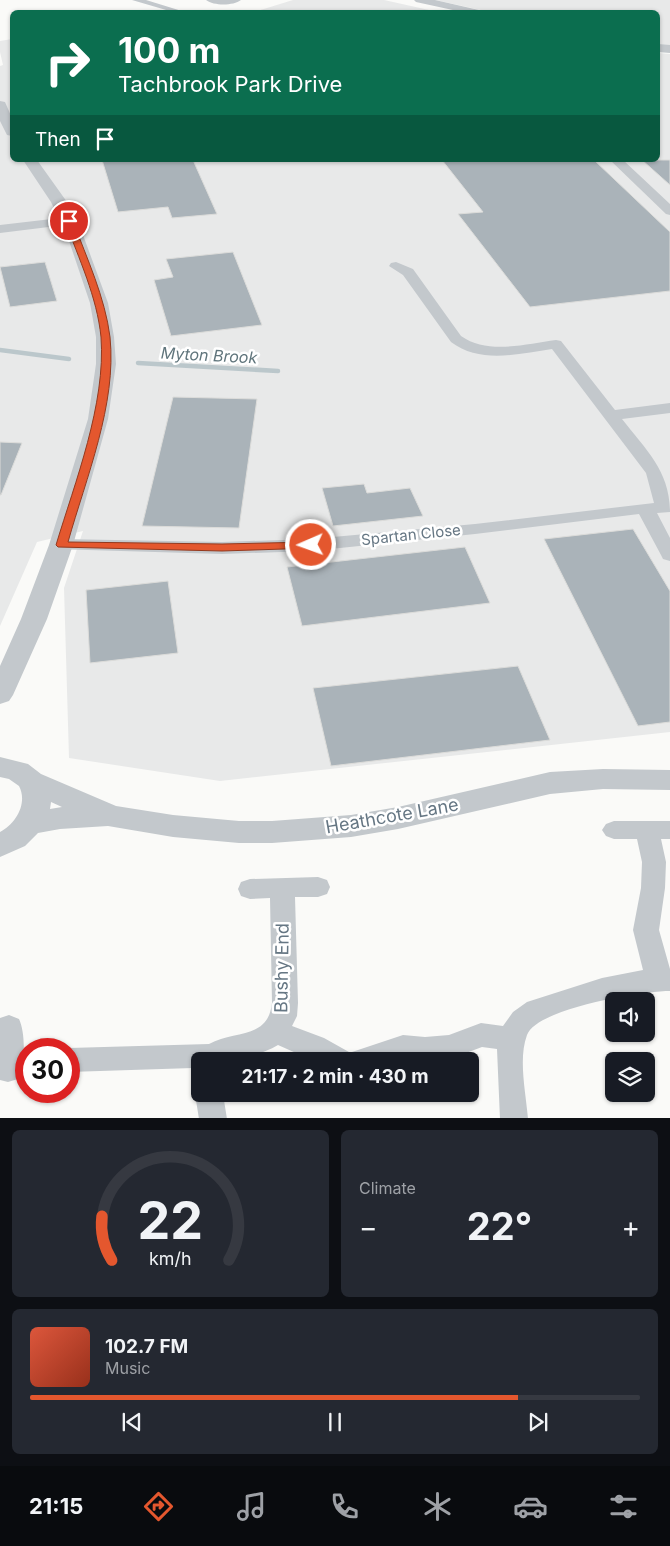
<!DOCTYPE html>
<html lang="en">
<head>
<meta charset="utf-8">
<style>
  body { margin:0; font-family:Inter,sans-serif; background:#242831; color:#f1f3f6; height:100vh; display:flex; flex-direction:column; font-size:19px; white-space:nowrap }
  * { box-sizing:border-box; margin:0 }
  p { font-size:16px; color:#9ea1a6 }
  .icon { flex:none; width:28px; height:28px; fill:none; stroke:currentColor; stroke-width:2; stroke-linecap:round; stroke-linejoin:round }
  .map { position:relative; height:1118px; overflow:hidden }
  .drawer { display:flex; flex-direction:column; gap:12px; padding:12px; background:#0d0f14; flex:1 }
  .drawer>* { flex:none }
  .guide { position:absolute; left:10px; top:10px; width:650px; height:152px; border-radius:8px; box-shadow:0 1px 4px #0004; background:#0b6e4f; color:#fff; overflow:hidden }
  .buttons { position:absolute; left:605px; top:992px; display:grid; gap:10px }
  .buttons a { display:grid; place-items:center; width:50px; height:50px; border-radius:8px; background:#171b24; box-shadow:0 1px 4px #0004; font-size:25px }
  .speed { position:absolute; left:15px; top:1038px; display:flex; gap:10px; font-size:25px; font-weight:700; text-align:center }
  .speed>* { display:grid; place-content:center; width:65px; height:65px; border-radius:50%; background:#171b24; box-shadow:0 1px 4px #0004; line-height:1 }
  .speed .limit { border:8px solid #d22; background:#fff; color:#111 }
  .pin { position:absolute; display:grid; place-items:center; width:42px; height:42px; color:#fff; margin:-21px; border:2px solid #fff; border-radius:50%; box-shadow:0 1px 5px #0007 }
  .me { position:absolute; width:55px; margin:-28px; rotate:268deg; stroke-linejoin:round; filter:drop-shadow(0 0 4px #0008) }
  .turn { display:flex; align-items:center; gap:18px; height:105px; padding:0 25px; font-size:22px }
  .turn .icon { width:65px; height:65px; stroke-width:2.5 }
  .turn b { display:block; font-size:35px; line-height:42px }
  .then { display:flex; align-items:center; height:48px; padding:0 25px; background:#0003; gap:10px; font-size:19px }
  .big { font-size:38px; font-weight:700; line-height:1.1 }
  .drawer .card { flex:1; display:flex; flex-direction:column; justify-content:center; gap:8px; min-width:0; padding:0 18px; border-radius:8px; background:#242831 }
  .drawer .dial { align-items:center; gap:0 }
  .dial svg { height:130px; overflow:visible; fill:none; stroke:#363941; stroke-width:7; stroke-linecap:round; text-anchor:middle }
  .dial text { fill:#f1f3f6; stroke:none }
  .song { display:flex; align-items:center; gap:15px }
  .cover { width:60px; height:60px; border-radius:8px; background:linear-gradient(135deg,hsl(10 70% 55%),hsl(10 70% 35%)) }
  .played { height:5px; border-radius:2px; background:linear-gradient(90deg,#e4572e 80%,#363941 80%) }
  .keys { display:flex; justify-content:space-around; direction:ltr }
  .heat { display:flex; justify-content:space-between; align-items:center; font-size:28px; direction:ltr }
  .drawer .tiles { flex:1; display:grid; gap:12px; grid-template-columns:1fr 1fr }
  .card:last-child { grid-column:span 2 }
  .trip { position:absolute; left:191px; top:1052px; width:288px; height:50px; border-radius:8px; background:#171b24; box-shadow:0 1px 4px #0004; font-weight:700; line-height:50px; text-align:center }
  .menu { display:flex; height:80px; justify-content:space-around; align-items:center; background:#090b0e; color:#9ea1a6 }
  .menu .icon { width:35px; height:35px }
  .menu .selected { color:#e4572e }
  .menu b { font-size:22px; color:#f1f3f6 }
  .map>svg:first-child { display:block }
  .built { fill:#e8e9e9 }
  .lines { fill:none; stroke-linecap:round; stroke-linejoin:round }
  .stream { stroke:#bbc7cb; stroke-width:4.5 }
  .building { fill:#aab3b9; stroke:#dcdcda }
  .minor { fill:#c3c8cc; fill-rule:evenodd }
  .tertiary { fill:#c3c8cc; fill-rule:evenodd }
  .route { fill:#e4572e; stroke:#94391e }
  .labels { text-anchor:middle; stroke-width:5; stroke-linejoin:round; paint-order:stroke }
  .street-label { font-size:15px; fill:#657683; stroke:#fff }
  .water-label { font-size:16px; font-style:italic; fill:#60757c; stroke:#fff }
  .near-street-label { font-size:18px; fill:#657683; stroke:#fff }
</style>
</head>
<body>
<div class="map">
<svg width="670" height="1119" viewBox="0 0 670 1119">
  <rect width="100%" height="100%" fill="#fafaf8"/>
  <!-- built -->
  <path class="built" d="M293 0H384L438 12H254Z
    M435 0H670V47L658 45V12H490Z
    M12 39V160H658V53L670 54V732L220 781 69 758 64 588 83 531 37 542 0 626V66L3 65 0 52V41Z"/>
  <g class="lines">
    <!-- stream -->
    <path class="stream" d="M0 350 69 359
      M138 363 278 371"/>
  </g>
  <!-- building -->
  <path class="building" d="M102 160H193L217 214 172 218 168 207 118 212Z
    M442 160H594L670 232V291L530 307 458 214 483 212Z
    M642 160H670V185Z
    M233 252 262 325 171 336 154 280 173 277 166 259Z
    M45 262 57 301 10 307 0 267Z
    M173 397 257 399 239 528 142 526Z
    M0 442 22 443 1 495H0Z
    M364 484 367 493 410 488 423 516 333 526 322 488Z
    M633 529 670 591V722L638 726 544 539Z
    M465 547 490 603 302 626 287 567Z
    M168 581 178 653 90 663 86 590Z
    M518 666 550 740 331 766 313 688Z"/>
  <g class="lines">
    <!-- minor -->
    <path class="minor" d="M132 0H146L185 12H173Z
      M206 0H241C233 6 214 6 206 0Z
      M610 160H623L670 204V215L666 214Z
      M69 217 75 221 73 224 0 233V225Z
      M396 262 413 269 461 336C488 355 525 344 556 340L561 341 615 410 670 403V413L622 419C646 450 670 471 670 512L657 513 670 538V561L663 559 661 555 639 514 475 534 311 551 222 554 54 549 52 545 54 541 61 539 222 542 311 539 475 524 654 503 646 473 552 349C518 354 480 364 451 342L403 275 389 266 391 263Z
      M614 821H670V839H661L666 862 665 888 659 930 670 969V991C643 991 537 1008 527 1035 518 1059 526 1093 528 1119H500L497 1049 482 1047 450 1059 425 1061 403 1059 397 1061H314L278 1045C254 1059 227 1061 200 1061V1069L193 1068 69 1072V1049H66L69 1048 209 1044C234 1030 268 1040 272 1003L270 898 250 899 241 896 238 889 241 882 250 879 318 877 327 880 330 887 327 894 318 897H295L298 1003 297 1016 292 1026 324 1038 349 1052 350 1056 352 1052 403 1035 425 1037 449 1035 481 1023 503 1026 513 1012 527 1002 602 978 643 970 633 930 641 888 642 862 637 839H614L606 836 602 830 606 824Z
      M9 1015 19 1019C26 1034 25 1063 18 1079L8 1082 0 1080V1018Z
      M199 1085 200 1094H223L227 1119H199L195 1094Z"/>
    <!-- tertiary -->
    <path class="tertiary" d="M414 0H435L479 10 481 12H462L416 2Z
      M658 44 670 45V53L658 52Z
      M0 101 5 102 12 118V136L7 135 0 121Z
      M23 160H37L67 202 83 235 108 303 114 337 116 364 108 419 73 545 47 619 13 695 9 701 0 704V666L21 619 49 545 88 419 96 364V337L90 303 67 235 51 202Z
      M0 757 28 764 41 774 116 806 173 815 239 821H272L351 815 398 807 550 772 603 769 670 770V790L603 789 550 794 398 829 351 837 272 843H239L173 837 108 826 60 829 38 833 25 846 0 857V832C16 824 28 803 19 786L9 779 0 777ZM51 802 62 807 50 809Z"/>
  </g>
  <!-- route -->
  <path class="route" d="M66 219 73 221C87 259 105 297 110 337 117 404 86 478 68 542L222 544 311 542 317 545 315 548 222 551 58 547 56 545C75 482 106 404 101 337 97 297 79 259 65 221Z"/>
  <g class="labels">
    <!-- street labels -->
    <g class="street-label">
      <text transform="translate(411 535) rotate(-6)" y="5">Spartan Close</text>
    </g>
    <!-- water labels -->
    <g class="water-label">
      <text transform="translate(209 355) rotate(3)" y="6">Myton Brook</text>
    </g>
    <!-- near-street labels -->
    <g class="near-street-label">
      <text transform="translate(392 816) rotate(-10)" y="6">Heathcote Lane</text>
      <text transform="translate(282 968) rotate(-89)" y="6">Bushy End</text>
    </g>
  </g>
</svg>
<div class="buttons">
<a><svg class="icon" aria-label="sound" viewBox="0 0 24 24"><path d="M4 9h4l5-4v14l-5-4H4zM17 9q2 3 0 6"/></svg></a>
<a><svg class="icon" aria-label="layers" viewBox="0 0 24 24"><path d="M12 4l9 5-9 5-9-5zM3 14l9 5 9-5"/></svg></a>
</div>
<div class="speed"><div class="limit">30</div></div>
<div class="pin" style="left:69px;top:221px;background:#d93025"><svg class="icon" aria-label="arrive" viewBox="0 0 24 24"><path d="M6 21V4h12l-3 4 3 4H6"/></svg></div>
<svg class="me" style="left:311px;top:545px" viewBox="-20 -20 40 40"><circle r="17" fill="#e4572e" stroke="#fff" stroke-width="3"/><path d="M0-11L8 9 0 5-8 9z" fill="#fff"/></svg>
<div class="trip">21:17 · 2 min · 430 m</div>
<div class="guide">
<div class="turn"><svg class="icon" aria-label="right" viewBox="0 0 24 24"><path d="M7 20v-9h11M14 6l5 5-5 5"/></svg><div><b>100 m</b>Tachbrook Park Drive</div></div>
<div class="then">Then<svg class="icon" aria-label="arrive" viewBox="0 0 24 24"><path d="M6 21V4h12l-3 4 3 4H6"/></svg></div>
</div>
</div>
<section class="drawer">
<div class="tiles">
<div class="card dial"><svg viewBox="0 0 100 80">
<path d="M14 69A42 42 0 1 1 86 69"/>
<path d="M14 69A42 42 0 0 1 8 42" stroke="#e4572e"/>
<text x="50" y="56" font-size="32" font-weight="700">22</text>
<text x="50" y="72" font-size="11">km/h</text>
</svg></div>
<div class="card"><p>Climate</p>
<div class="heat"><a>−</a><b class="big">22°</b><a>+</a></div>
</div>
<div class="card">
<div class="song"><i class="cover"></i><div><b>102.7 FM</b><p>Music</p></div></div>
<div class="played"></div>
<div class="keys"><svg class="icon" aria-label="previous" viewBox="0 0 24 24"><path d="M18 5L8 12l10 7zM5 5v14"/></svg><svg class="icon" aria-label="pause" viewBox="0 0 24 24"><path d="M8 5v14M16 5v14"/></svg><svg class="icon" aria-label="next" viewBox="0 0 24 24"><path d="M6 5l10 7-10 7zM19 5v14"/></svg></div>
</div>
</div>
</section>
<nav class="menu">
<b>21:15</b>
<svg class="icon selected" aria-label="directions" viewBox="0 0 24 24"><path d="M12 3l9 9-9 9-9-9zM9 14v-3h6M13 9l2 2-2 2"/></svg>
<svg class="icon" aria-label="music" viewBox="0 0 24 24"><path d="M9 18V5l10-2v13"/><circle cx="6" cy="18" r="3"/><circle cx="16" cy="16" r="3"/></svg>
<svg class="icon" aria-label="phone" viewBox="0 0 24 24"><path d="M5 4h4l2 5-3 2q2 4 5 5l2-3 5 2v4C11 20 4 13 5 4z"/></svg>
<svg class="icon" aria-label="climate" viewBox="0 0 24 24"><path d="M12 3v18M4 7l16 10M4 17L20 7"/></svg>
<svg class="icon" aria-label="car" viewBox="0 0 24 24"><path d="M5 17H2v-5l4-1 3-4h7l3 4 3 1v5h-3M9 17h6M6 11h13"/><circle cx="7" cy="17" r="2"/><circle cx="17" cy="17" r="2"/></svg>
<svg class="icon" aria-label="filters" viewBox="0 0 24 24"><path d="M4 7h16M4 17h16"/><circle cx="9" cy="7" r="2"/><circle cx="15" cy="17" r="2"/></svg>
</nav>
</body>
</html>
